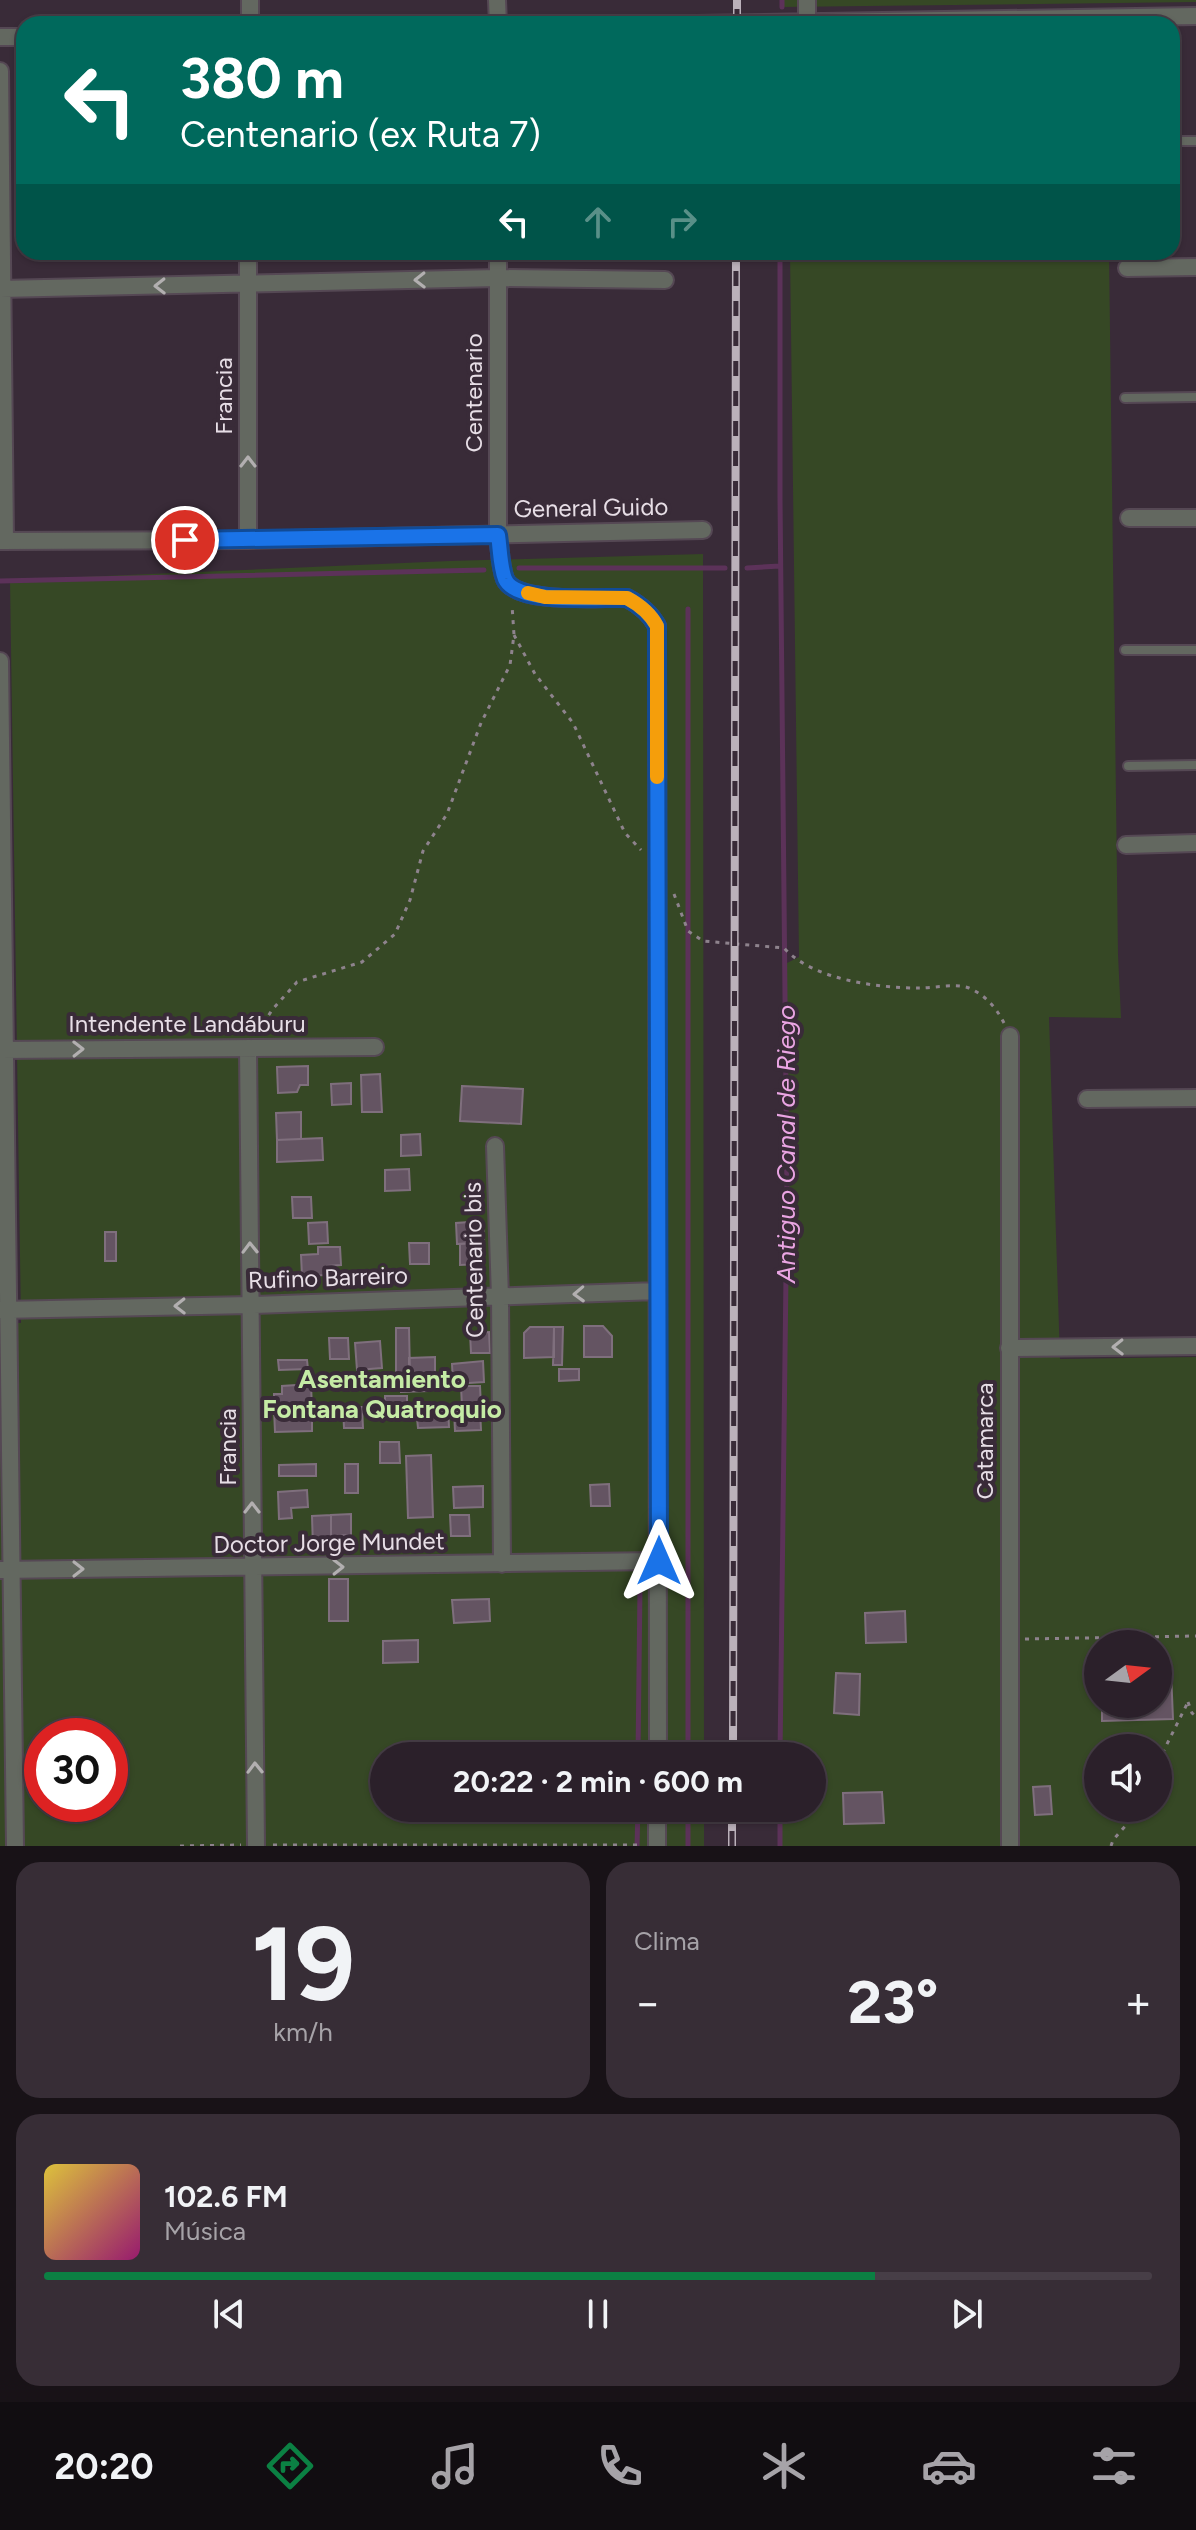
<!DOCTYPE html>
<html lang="es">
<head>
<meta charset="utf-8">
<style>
  body { margin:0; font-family:Figtree,sans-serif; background:#372d36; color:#f1f3f6; height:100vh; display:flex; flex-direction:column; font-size:30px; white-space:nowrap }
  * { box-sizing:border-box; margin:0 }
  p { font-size:26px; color:#a6a3a8 }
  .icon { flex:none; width:44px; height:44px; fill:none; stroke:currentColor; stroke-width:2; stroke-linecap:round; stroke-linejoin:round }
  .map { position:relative; height:1846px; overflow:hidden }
  .panel { display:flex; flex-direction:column; gap:16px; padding:16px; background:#181217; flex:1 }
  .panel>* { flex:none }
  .banner { position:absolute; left:16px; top:16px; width:1164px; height:244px; border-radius:24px; box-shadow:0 2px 6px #0004,0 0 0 2px #473e47; background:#00695c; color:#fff; overflow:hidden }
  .needle { width:52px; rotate:75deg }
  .buttons { position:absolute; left:1084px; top:1630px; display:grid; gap:16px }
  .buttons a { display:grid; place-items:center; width:88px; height:88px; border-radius:50%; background:#2b202a; box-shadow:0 2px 6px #0004,0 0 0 2px #473e47; font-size:40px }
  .speed { position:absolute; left:24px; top:1718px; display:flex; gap:16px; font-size:40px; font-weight:700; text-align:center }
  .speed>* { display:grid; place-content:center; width:104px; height:104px; border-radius:50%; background:#2b202a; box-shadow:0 2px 6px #0004,0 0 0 2px #473e47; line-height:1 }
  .speed .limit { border:12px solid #d22; background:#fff; color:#111 }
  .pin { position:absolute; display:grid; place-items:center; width:68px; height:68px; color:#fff; margin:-34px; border:4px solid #fff; border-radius:50%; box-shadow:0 2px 8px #0007 }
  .me { position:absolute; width:88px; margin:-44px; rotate:0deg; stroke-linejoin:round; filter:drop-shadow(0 0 6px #0008) }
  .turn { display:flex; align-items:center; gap:28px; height:168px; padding:0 32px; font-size:36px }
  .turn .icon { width:104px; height:104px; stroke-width:2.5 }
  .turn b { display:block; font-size:56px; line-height:68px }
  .lanes { display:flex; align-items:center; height:76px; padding:0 32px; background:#0003; justify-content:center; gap:40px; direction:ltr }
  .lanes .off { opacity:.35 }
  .big { font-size:60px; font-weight:700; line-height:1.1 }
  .panel .widget { flex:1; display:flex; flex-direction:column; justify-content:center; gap:12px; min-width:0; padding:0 28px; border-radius:24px; background:#372d36 }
  .panel .dial { align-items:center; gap:0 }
  .dial b { font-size:104px; line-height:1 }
  .song { display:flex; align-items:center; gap:24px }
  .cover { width:96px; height:96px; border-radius:12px; background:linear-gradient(135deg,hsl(50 70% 55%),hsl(320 70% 35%)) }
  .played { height:8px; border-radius:4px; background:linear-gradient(90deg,#0b8043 75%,#473e47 75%) }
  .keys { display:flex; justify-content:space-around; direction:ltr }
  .heat { display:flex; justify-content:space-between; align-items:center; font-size:44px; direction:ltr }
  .panel .tiles { flex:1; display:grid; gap:16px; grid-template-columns:1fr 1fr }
  .widget:last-child { grid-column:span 2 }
  .trip { position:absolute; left:370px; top:1742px; width:456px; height:80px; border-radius:40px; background:#2b202a; box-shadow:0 2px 6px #0004,0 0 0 2px #473e47; font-weight:700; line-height:80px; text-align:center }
  .menu { display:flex; height:128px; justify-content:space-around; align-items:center; background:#110d11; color:#a6a3a8 }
  .menu .icon { width:56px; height:56px }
  .menu .selected { color:#0b8043 }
  .menu b { font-size:36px; color:#f1f3f6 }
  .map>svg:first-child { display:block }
  .green { fill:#364825; fill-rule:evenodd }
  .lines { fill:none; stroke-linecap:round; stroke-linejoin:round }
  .stream { stroke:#5c3259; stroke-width:5 }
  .building { fill:#645462; stroke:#7f6f7d; stroke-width:2 }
  .lane-casing { stroke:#554854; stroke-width:12 }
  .street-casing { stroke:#554854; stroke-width:20 }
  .path { stroke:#8e838d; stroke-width:3; stroke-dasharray:4 6; stroke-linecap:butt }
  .lane { stroke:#636860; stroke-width:8 }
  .street { stroke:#636860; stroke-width:16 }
  .rail-casing { stroke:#bbb1ba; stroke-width:8 }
  .rail { stroke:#392b38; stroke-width:5; stroke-dasharray:15; stroke-linecap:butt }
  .oneway { stroke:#b2afb0 }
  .route-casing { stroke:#114b97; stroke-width:20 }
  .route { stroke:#1a73e8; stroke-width:14 }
  .slow { stroke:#f59e0b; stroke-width:14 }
  .labels { text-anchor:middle; stroke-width:8; stroke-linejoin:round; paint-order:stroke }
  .street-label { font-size:24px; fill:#e7dee6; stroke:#392b38 }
  .water-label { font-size:26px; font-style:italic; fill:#eaa5e3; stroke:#392b38 }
  .neighbourhood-label { font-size:26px; font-weight:bold; fill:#c5eba5; stroke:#392b38 }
</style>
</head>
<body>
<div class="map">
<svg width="1196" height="1846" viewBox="0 0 1196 1846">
  <rect width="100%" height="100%" fill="#392b38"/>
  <!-- green -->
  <path class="green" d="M782 0H1196V2L782 7Z
    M790 252H1109L1118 954 1121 1018 1049 1017 1060 1359 1196 1357V1846H780L781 1808H812V1756H781L787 1195 785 964 799 957ZM1098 1644H1158V1704H1098ZM1098 1748H1158V1808H1098Z
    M703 554 704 1756H384V1808H704V1846H0V1323H21L10 580 450 561ZM42 1736H110V1804H42Z"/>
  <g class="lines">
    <!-- stream -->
    <path class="stream" d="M782 7V0
      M780 252V498L787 1195 780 1756
      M519 568H725
      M747 568 780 566
      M0 581 484 570
      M688 609V1756
      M638 1756 640 1586
      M688 1808V1846
      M637 1846 638 1808
      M780 1846V1808"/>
  </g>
  <!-- building -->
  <path class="building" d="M308 1066V1085H300L297 1092 278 1093 277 1067Z
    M380 1074 382 1112H362L361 1075Z
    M351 1083V1104L332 1105 331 1084Z
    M462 1086 523 1089 521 1124 460 1121Z
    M301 1112V1139L277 1140 276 1113Z
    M420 1134 421 1155 401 1156V1135Z
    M322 1138 323 1160 277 1162V1140Z
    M409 1169 410 1190 385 1191V1170Z
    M292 1197H311L312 1218H293Z
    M483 1221 484 1242 457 1244 456 1223Z
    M327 1222 328 1243 309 1244 308 1223Z
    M105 1232H116V1261H105Z
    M409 1243H429V1264H410Z
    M479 1243 480 1264 460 1265V1244Z
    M318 1247H340L341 1265 327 1266V1275L302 1276 301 1255 318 1254Z
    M584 1326H603L612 1336V1357H584Z
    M530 1327H554V1357L524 1358V1333Z
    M554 1327H563L562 1365H553Z
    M396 1328H409L410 1374H396Z
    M489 1332 490 1353H471L470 1333Z
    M329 1338H348L349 1359H330Z
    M380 1341 382 1368 357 1370 355 1343Z
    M435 1357V1378L409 1380V1358Z
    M278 1360H307L308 1369 279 1370Z
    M483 1361 484 1382 453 1384 452 1364Z
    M559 1369H579V1380L559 1381Z
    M427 1383 428 1391 401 1392V1384Z
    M311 1384 312 1409H274V1394H282V1386Z
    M461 1386H480L481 1407H462Z
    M385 1396H407V1413H385Z
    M448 1406 449 1427 418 1428 416 1408Z
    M343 1407H362L363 1428H344Z
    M274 1409H312V1431L275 1432Z
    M480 1409 481 1430 455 1431 454 1411Z
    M380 1442H399L400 1463H380Z
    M431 1455 433 1517 408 1518 406 1456Z
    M316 1464V1476H279V1465Z
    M345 1464H358V1493H345Z
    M609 1484 610 1506H591L590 1485Z
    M483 1486V1507L454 1508 453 1487Z
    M307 1490 308 1507 291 1508 292 1518 279 1519 278 1492Z
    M351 1514V1535L331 1536V1515Z
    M331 1515V1547L313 1548 312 1516Z
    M450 1515H469L470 1536H451Z
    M329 1579H348V1621H329Z
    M489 1599 490 1621 454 1623 452 1600Z
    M905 1611 906 1642 866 1643 865 1613Z
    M418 1640V1662L383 1663V1641Z
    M1171 1671 1173 1719 1102 1721V1704H1158V1672Z
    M836 1673 860 1674 859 1715 834 1713Z
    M1050 1786 1052 1814 1035 1815 1033 1787Z
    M882 1792 884 1823 844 1824 843 1793Z"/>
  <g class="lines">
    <defs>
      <path id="lane" d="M1172 141H1196
        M1125 398 1196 397
        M1125 650H1196
        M1128 766 1196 765"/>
      <path id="street" d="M497 0 498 24
        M807 23V0
        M250 24V0
        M696 24 1196 16
        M0 37H24
        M0 71 5 541
        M248 252V540
        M498 252V535C500 548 500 566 505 579 516 605 601 597 627 598 640 605 650 613 657 626L658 1756
        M1127 268 1196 267
        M0 289 498 278 665 280
        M1129 518H1196
        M0 541 248 540 703 530
        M0 661 15 1846
        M1126 845 1196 843
        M248 1048 256 1846
        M0 1050 375 1047
        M1087 1099 1196 1098
        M495 1146 500 1297 502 1564
        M0 1310 251 1305 657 1291
        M1009 1348 1196 1346
        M0 1570 659 1561
        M657 1846V1808
        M1010 1846V1036"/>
    </defs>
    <!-- lane casing -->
    <use href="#lane" class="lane-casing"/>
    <!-- street casing -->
    <use href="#street" class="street-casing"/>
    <!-- path -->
    <path class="path" d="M514 635 535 674 573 723 625 833 641 850
      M674 894 688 931 703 941 784 948C813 980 878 988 919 988 934 988 956 983 969 988 985 995 996 1007 1004 1023
      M258 1032 272 1010 297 982 362 962 395 934 410 900 423 851 447 814 481 723 510 665 514 635 512 605
      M1025 1639 1196 1636
      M1188 1702 1192 1713 1196 1716
      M1158 1762 1188 1702
      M273 1845H641
      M180 1846 241 1845
      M1111 1846 1113 1840 1141 1808"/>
    <!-- lane -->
    <use href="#lane" class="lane"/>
    <!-- street -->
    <use href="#street" class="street"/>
    <defs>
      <path id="rail" d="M737 24V0
        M733 1756 736 252
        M732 1846V1808"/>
    </defs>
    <!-- rail casing -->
    <use href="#rail" class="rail-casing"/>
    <!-- rail -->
    <use href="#rail" class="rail"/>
  </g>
  <!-- one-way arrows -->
  <defs><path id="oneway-chevron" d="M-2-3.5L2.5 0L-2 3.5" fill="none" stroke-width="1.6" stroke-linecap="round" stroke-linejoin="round" transform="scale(2)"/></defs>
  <g class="oneway">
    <use href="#oneway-chevron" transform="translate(420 280) rotate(179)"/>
    <use href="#oneway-chevron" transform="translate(160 286) rotate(179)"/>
    <use href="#oneway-chevron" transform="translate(248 462) rotate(-90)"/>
    <use href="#oneway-chevron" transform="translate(78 1049) rotate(-1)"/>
    <use href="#oneway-chevron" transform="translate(250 1248) rotate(-91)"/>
    <use href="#oneway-chevron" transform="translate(579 1294) rotate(178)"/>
    <use href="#oneway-chevron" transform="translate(180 1306) rotate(179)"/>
    <use href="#oneway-chevron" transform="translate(1118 1347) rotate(179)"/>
    <use href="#oneway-chevron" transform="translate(252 1508) rotate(-90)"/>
    <use href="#oneway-chevron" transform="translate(338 1567) rotate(-1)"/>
    <use href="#oneway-chevron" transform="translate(78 1569)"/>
    <use href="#oneway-chevron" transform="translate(255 1768) rotate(-91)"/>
  </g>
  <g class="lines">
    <defs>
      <path id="route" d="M185 540 498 535C500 548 500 566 505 579 516 605 601 597 627 598 640 605 650 613 657 626L659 1561"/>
    </defs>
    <!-- route casing -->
    <use href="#route" class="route-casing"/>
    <!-- route -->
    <use href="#route" class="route"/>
    <!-- slow -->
    <path class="slow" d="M528 593 545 597 627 598C640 605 650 613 657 626V777"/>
  </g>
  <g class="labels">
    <!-- street labels -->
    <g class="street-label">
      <text transform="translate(474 393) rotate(-90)" y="8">Centenario</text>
      <text transform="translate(224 396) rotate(-90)" y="8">Francia</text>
      <text transform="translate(591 508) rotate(-1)" y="8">General Guido</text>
      <text x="187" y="1032">Intendente Landáburu</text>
      <text transform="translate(474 1260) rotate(-91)" y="8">Centenario bis</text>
      <text transform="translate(328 1278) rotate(-2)" y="8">Rufino Barreiro</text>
      <text transform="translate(985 1441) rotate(-90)" y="8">Catamarca</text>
      <text transform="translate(228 1447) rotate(-90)" y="8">Francia</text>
      <text transform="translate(329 1543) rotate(-1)" y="8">Doctor Jorge Mundet</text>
    </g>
    <!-- water labels -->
    <g class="water-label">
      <text transform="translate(786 1144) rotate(-90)" y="9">Antiguo Canal de Riego</text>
    </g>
    <!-- neighbourhood labels -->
    <g class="neighbourhood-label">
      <text x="382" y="1388">Asentamiento<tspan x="382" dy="30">Fontana Quatroquio</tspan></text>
    </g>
  </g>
</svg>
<div class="buttons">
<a><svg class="needle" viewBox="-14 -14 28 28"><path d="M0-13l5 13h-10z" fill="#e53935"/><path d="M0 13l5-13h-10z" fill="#a6a3a8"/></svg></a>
<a><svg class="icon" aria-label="sound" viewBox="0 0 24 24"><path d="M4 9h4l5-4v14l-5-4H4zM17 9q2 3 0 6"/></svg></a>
</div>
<div class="speed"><div class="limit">30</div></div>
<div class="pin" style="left:185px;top:540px;background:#d93025"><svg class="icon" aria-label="arrive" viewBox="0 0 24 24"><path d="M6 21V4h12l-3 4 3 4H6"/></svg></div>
<svg class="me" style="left:659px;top:1561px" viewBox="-20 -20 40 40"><path d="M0-17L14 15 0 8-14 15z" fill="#1a73e8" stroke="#fff" stroke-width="4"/></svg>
<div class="trip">20:22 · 2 min · 600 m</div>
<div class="banner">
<div class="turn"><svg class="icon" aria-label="left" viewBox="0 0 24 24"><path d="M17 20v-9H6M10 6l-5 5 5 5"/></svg><div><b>380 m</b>Centenario (ex Ruta 7)</div></div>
<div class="lanes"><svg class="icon" aria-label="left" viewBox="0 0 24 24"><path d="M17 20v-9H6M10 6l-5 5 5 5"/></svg><svg class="icon off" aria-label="ahead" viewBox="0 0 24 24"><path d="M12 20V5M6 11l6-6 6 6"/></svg><svg class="icon off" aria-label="right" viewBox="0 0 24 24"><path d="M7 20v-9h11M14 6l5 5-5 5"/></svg></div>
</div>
</div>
<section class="panel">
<div class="tiles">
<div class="widget dial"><b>19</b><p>km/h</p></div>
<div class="widget"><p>Clima</p>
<div class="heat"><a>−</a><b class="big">23°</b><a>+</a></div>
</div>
<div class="widget">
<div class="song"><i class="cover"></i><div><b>102.6 FM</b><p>Música</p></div></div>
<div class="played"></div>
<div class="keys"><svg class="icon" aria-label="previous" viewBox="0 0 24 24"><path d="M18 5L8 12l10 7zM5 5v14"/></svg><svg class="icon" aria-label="pause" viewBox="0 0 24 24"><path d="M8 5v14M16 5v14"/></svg><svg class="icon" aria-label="next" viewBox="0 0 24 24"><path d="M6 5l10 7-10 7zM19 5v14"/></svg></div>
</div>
</div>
</section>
<nav class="menu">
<b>20:20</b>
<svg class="icon selected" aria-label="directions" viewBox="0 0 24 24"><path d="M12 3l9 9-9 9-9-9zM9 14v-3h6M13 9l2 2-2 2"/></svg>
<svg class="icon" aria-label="music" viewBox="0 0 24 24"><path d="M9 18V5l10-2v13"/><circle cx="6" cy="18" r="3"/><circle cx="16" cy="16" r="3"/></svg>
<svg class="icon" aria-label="phone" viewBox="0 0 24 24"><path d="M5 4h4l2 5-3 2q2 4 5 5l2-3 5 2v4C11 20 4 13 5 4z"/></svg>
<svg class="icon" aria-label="climate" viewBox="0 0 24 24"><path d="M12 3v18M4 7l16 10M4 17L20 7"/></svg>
<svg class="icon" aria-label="car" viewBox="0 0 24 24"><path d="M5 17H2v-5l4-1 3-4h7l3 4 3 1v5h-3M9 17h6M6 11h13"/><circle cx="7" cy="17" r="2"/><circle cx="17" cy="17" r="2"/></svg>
<svg class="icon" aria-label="filters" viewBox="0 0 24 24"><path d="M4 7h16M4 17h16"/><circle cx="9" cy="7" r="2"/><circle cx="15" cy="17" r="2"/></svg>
</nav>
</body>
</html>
